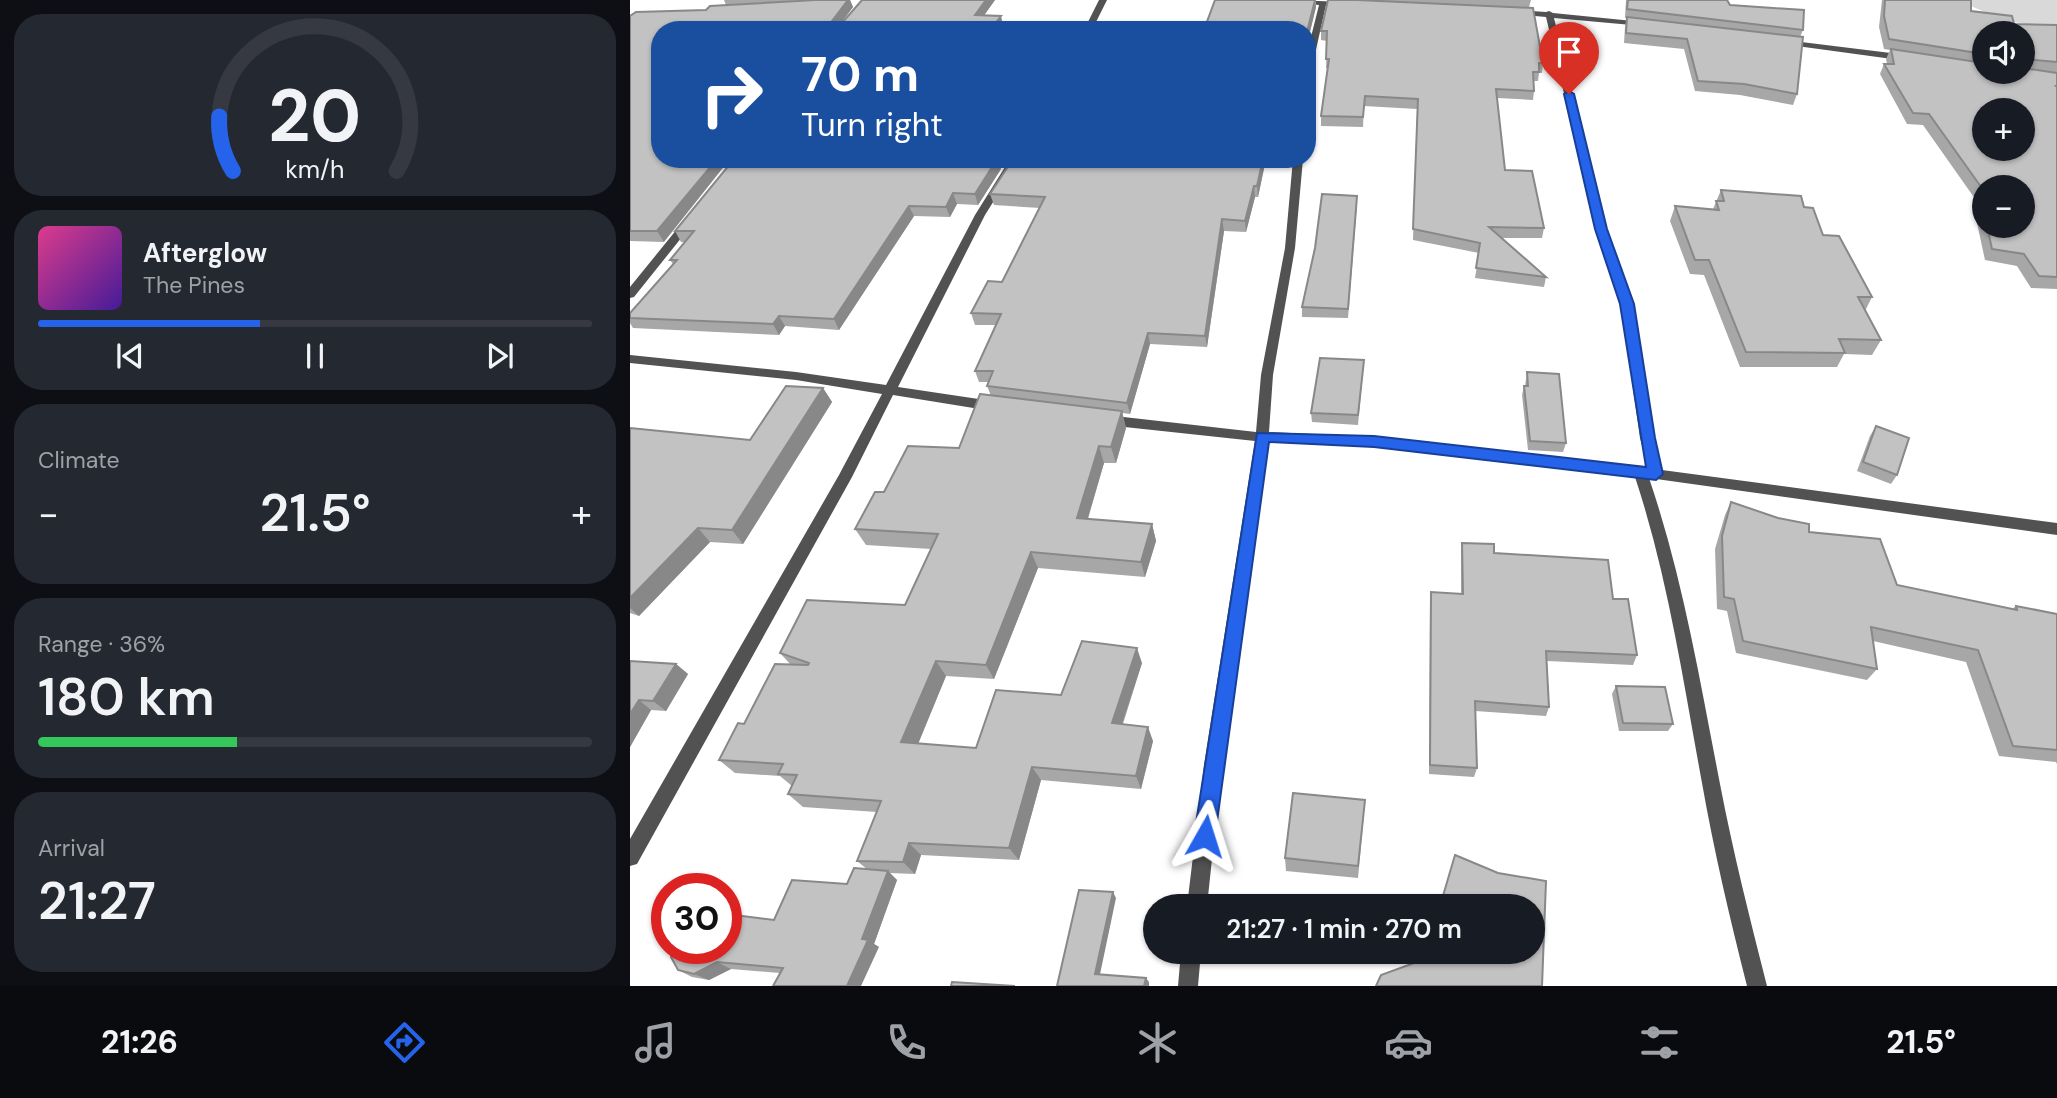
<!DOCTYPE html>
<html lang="en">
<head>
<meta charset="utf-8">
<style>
  body { margin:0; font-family:"DM Sans",sans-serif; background:#242831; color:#f1f3f6; height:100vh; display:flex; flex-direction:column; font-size:26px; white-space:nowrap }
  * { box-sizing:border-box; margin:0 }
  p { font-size:23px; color:#9ea1a6 }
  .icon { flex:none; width:38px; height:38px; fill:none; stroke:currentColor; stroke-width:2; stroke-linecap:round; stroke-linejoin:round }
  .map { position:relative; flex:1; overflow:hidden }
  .details { display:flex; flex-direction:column; gap:14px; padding:14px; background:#0d0f14; width:630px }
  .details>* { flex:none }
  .hud { position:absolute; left:21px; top:21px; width:665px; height:147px; border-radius:28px; box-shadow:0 2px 5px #0004; background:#1a4fa0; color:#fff; overflow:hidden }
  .controls { position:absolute; left:1342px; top:21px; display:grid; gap:14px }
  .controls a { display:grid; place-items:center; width:63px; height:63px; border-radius:50%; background:#171b24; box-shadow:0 2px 5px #0004; font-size:35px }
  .speed { position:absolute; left:21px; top:873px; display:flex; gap:14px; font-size:35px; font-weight:700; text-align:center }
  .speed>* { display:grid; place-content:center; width:91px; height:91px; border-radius:50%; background:#171b24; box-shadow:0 2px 5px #0004; line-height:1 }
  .speed .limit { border:10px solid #d22; background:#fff; color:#111 }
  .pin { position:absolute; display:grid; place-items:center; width:60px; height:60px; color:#fff; margin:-72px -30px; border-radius:50% 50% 50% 0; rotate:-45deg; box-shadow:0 0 7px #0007 }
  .pin .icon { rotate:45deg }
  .me { position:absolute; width:77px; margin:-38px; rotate:6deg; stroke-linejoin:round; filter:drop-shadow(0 0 5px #0008) }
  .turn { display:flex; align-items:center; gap:24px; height:147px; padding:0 35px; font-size:32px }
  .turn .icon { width:91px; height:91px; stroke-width:2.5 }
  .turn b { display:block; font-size:49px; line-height:60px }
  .big { font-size:52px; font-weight:600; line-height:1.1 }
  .details .tile { flex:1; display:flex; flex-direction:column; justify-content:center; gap:10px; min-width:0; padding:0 24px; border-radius:28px; background:#242831 }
  .details .dial { align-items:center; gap:0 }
  .dial svg { height:182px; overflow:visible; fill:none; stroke:#363941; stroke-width:7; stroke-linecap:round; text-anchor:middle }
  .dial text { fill:#f1f3f6; stroke:none }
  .song { display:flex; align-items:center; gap:21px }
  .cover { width:84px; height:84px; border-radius:10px; background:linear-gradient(135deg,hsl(330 70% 55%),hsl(260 70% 35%)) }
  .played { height:7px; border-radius:4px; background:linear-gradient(90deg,#2563eb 40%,#363941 40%) }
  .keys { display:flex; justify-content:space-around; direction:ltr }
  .heat { display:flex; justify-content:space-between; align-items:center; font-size:38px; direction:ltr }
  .charge { height:10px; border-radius:5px; background:linear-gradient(90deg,#34c759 36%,#363941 0) }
  .trip { position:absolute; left:513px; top:894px; width:402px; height:70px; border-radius:35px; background:#171b24; box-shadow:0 2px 5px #0004; font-weight:600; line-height:70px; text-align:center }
  .tabs { display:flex; height:112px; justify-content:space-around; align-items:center; background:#090b0e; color:#9ea1a6 }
  .tabs .icon { width:49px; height:49px }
  .tabs .selected { color:#2563eb }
  .tabs b { font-size:32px; color:#f1f3f6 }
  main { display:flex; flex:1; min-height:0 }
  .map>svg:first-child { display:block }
  .green { fill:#d9d9d9 }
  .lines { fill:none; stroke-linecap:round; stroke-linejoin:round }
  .minor { fill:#525252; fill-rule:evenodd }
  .wall { fill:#a7a7a7; fill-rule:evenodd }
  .shaded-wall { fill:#888 }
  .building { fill:#c2c2c2; stroke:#888; stroke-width:2; fill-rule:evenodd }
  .route { fill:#2563eb; stroke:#184099; stroke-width:2 }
</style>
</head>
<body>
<main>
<section class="details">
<div class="tile dial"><svg viewBox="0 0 100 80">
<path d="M14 69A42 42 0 1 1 86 69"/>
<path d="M14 69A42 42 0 0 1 8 45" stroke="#2563eb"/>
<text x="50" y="56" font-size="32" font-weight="700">20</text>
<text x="50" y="72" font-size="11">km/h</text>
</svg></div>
<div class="tile">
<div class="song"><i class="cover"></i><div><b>Afterglow</b><p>The Pines</p></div></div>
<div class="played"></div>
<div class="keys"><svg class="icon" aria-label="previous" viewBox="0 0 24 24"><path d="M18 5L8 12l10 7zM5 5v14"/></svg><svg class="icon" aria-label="pause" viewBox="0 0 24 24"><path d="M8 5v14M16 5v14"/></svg><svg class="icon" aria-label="next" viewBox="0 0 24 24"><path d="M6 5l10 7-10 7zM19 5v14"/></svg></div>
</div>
<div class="tile"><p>Climate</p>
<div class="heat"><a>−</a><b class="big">21.5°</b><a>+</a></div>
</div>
<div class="tile"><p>Range · 36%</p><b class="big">180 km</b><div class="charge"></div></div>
<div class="tile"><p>Arrival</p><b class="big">21:27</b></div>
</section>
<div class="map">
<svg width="1427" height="986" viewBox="0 0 1427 986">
  <rect width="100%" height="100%" fill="#fff"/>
  <!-- green -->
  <path class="green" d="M1327 0H1427V29L1373 20Z"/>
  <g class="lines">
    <!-- minor -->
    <path class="minor" d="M469 0H477L462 30H454Z
      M664 0 713 2 717 4 713 6 696 5 681 72 677 75V53L689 5 667 3Z
      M887 10 916 12 919 11 923 13 1013 22 1017 24 1013 26 924 18 976 229 1003 304 1024 438 1032 470 1427 523V535L1019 478C1053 578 1070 681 1090 784 1103 852 1120 919 1137 986H1117C1100 919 1084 851 1072 783 1053 680 1038 577 1005 477L744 447 638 442 592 765 577 906H557L574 765 625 441 476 425 469 420 476 415 626 432 631 375 655 248 663 159H673L665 248 643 375 639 432 744 437 1018 468 1010 438 991 304 966 229 916 17 884 14V10Z
      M1155 40 1277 55 1281 58 1277 61 1152 44V40Z
      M380 159H390L355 215 268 387 362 401 368 406 362 411 263 395 222 477 7 864 0 866V839L209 475 252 394 166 380 0 363V355L166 372 256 385 345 215Z
      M60 217 64 218V222L4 297 0 298V287L56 218Z
      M551 952H571L568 986H548Z"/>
  </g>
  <!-- wall -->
  <path class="wall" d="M94 0H175L96 5Z
    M185 0H220L223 7 211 23H212L232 0H365L354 15 373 25 30 30 34 242 0 241V16L76 10Z
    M686 0V7L678 40 677 30H575V27Z
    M695 0H901L899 7 913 63 912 73H909L908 81H904V91L903 100 867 98 875 170 914 228 912 238H871L916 277 914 287 845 278 849 253 783 240 787 109 734 106 733 127 691 126V116L698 68H696L697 41 691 40V31L698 0Z
    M996 0H1097L1100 5 1173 30 1170 37 1167 94 1163 105 1110 95 1065 91 1054 49 994 43 995 27 997 18H995Z
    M1252 0H1341V11L1384 24 1427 25V289L1401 288 1387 266 1355 260 1344 209 1348 203 1293 125 1277 124 1250 74 1254 64H1257L1256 59 1260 50 1254 49 1249 27ZM1354 33H1393V72H1354ZM1354 187 1393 226H1354Z
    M431 159H636L628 197H625L616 232 594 231 577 347 520 344 500 414 492 413 496 428 486 463H474L458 519 522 524 526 541 515 577 408 568 364 679 316 676 288 744 346 748 431 695 512 663 493 724 523 741 511 789 411 780 389 860 291 855 285 874 260 873 267 880 244 944 249 947 150 973 101 969 79 980 62 977 48 970 144 920 217 884 238 870 227 861 247 812 173 807 158 794 162 786 150 776 105 773 89 760 114 724 161 665 150 653 275 605 301 549 236 545 225 529 254 492 329 448 361 396 357 386 359 382H349L345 371 366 325H345L341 313 372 282 410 208 364 205 360 194 431 161Z
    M371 169 348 205 327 204 320 217 284 216 209 330 155 326 149 335 3 328 0 323V313L43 264 40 260 55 242H51L45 231Z
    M1091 190 1174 207 1193 235 1242 297 1235 311 1251 340 1242 355 1214 354 1207 367H1110L1074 275 1060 274 1040 221 1045 206 1083 209Z
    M727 205 718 318 672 317V307L685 248Z
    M734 360 728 425 682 422 681 413Z
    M897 372 936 443 933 452 898 450 892 395 894 386H895Z
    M193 388 202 402 113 544 80 542 9 616 0 613V428L120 440Z
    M1246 426 1267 475 1261 484 1227 471 1240 436Z
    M1101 502 1179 532 1267 585 1382 609 1386 606 1427 614V764L1426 762 1369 756 1336 662 1243 641 1247 669 1237 680 1106 653 1097 611 1087 609 1085 549 1095 515Z
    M832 543 864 553 983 599 1007 655 1003 665 917 661 919 707 916 716 845 711 847 768 844 777 799 774 800 603 801 592 831 594V553Z
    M0 661 46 664 58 674 36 711 21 710 0 747Z
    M986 686 1043 724 1038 731H989L982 694Z
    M734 814 728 878 656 871 655 858Z"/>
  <!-- shaded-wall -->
  <path class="shaded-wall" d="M218 0H220L223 7 206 30 202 21Z
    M356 0H365L348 24 345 15Z
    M685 0 686 7 678 40 677 32Z
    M371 16 373 25 370 30H360Z
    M87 159H100L34 242 27 231Z
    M368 159 371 169 348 205 345 194Z
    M633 159H636L628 197 627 186Z
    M624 186 625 197 616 232 615 221Z
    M323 193 327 204 320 217 316 207Z
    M279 206 284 216 209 330 204 319Z
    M592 219 594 231 577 347 575 336Z
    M149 316 155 326 149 335 143 324Z
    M518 333 520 344 500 414 497 403Z
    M193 388 202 402 113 544 102 530Z
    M492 411 496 428 486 463 481 447Z
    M469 446 474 463 453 534 447 518Z
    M522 524 526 541 515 577 511 562Z
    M68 528 80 542 9 616 0 608V598Z
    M401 552 408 568 364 679 356 665Z
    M507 648 512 663 488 736 482 723Z
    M306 661 316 676 283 756 271 742Z
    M46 664 58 674 36 711 23 701Z
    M9 700 21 710 0 747V714Z
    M518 727 523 741 511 789 506 776Z
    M402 767 411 780 389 860 379 848Z
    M279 843 291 855 285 874 273 862Z
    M258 871 267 880 244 944 249 947 231 986H217L232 939Z
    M483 892 486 898 469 979 465 974Z
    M87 962 101 969 79 980 64 974Z
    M516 978 519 982V986H514Z"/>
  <!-- building -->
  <path class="building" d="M185 0H218L202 21 212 23 232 0H356L345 15 371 16 360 30H30V159H87L27 231H0V16L6 12 76 10 80 6Z
    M585 0H685L677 32V30H637L575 27Z
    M698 0H727L903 8 913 63H909V72H903L904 91 866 89 875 170 902 171 914 228 859 227 916 277 846 268 850 243 783 229 788 99 735 96 733 117 691 116 699 59H696L697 31H691Z
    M998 0H1097L1100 5 1174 10 1173 30 997 9Z
    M1255 0H1341V11L1382 16 1384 24 1427 25V62L1393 59V33H1354V54L1259 39 1254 16Z
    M997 17 1173 37 1167 94 1114 84 1068 81 1057 39 996 33Z
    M1261 49 1354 63V72H1393V68L1427 73V86H1426L1427 87V277L1409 276 1394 254 1362 249 1357 226H1393V187H1354V191L1299 114 1283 113 1254 64H1264ZM1354 110H1393V149H1354Z
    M104 159H367L345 194 323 193 316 207 279 206 204 319 149 316 143 324 0 318V313L47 260H40L64 231H45Z
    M383 159 431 161V159H633L627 186H624L615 221 592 219 575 336 518 333 497 403 357 386 363 371H345L371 314 341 313 358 281 372 282 415 197 360 194Z
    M1091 190 1171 196 1174 207 1183 208 1193 235 1209 236 1242 297H1228L1251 340 1209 339 1215 353 1116 352 1079 260H1065L1045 206 1089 210 1086 201H1094Z
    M692 194 727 196 718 309 672 307 685 248Z
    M1351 198H1354V213Z
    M690 358 734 360 728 415 681 413Z
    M897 372 929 374 936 443 900 441 894 386H898Z
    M156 386 193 388 102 530 68 528 0 598V428L120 440Z
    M350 394 492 411 481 447 469 446 447 518 522 524 511 562 401 552 356 665 306 661 271 742 346 748 366 690 431 695 452 641 507 648 482 723 518 727 506 776 402 767 379 848 279 843 273 862 227 861 251 801 158 794 167 775 148 774 153 764 89 760 108 723 114 724 145 664 178 665 179 663 150 653 177 600 275 605 308 534 225 529 245 492H254L278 446 329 448Z
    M1246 426 1279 438 1267 475 1233 462Z
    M1101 502 1148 518 1179 524V532L1250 539 1267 585 1387 610 1386 606 1427 614V750L1383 746 1348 650 1241 627 1247 669 1113 641 1104 599 1094 597 1092 536Z
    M832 543 864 544V553L978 560 983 599H998L1007 655 916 651 919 707 845 701 847 768 800 765 801 592 833 594Z
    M0 661 46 664 23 701 9 700 0 714Z
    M986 686 1035 687 1043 724 993 723Z
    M663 793 735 800 728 866 655 858Z
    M825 855 868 873 916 881 912 986H746L751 975 795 959V952H903V906H810Z
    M224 868 258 871 232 939 238 940 217 986H143L153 968 87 962 64 974 48 970 41 957 43 948H96V914L144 920 162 880 217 884Z
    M449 890 483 892 465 974 516 978 514 986H427Z
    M322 982 385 986H321Z"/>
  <!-- route -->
  <path class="route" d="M939 91 944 94 977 229 1004 304 1025 438 1033 474 1026 480 744 447 639 442 585 836 582 843 575 846 567 843 564 836 627 433 744 436 1016 467 990 304 965 229 934 94Z"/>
</svg>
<div class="controls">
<a><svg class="icon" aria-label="sound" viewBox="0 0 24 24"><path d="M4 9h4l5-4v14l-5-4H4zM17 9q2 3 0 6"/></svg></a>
<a>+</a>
<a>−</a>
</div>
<div class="speed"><div class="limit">30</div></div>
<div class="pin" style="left:939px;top:94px;background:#d93025"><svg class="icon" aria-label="arrive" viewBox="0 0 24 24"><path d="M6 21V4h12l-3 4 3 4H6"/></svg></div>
<svg class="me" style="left:575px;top:836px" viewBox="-20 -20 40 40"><path d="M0-17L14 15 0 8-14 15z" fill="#2563eb" stroke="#fff" stroke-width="4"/></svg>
<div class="trip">21:27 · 1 min · 270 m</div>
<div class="hud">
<div class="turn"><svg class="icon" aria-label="right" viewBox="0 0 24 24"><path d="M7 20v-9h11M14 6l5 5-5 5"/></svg><div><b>70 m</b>Turn right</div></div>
</div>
</div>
</main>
<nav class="tabs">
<b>21:26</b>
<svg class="icon selected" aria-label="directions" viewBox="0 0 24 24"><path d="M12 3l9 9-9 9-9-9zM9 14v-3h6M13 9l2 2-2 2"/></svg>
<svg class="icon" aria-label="music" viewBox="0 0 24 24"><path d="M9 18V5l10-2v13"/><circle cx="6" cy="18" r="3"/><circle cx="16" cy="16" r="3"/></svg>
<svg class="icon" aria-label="phone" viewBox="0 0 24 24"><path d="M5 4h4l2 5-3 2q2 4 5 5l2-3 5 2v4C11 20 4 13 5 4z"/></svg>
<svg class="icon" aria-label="climate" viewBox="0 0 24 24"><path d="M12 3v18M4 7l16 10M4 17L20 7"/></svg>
<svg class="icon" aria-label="car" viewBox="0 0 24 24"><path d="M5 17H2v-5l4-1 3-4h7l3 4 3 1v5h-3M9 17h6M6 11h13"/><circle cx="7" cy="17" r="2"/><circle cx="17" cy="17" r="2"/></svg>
<svg class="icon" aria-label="filters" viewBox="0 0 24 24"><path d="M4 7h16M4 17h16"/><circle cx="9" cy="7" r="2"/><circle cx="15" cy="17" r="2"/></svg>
<b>21.5°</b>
</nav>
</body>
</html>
